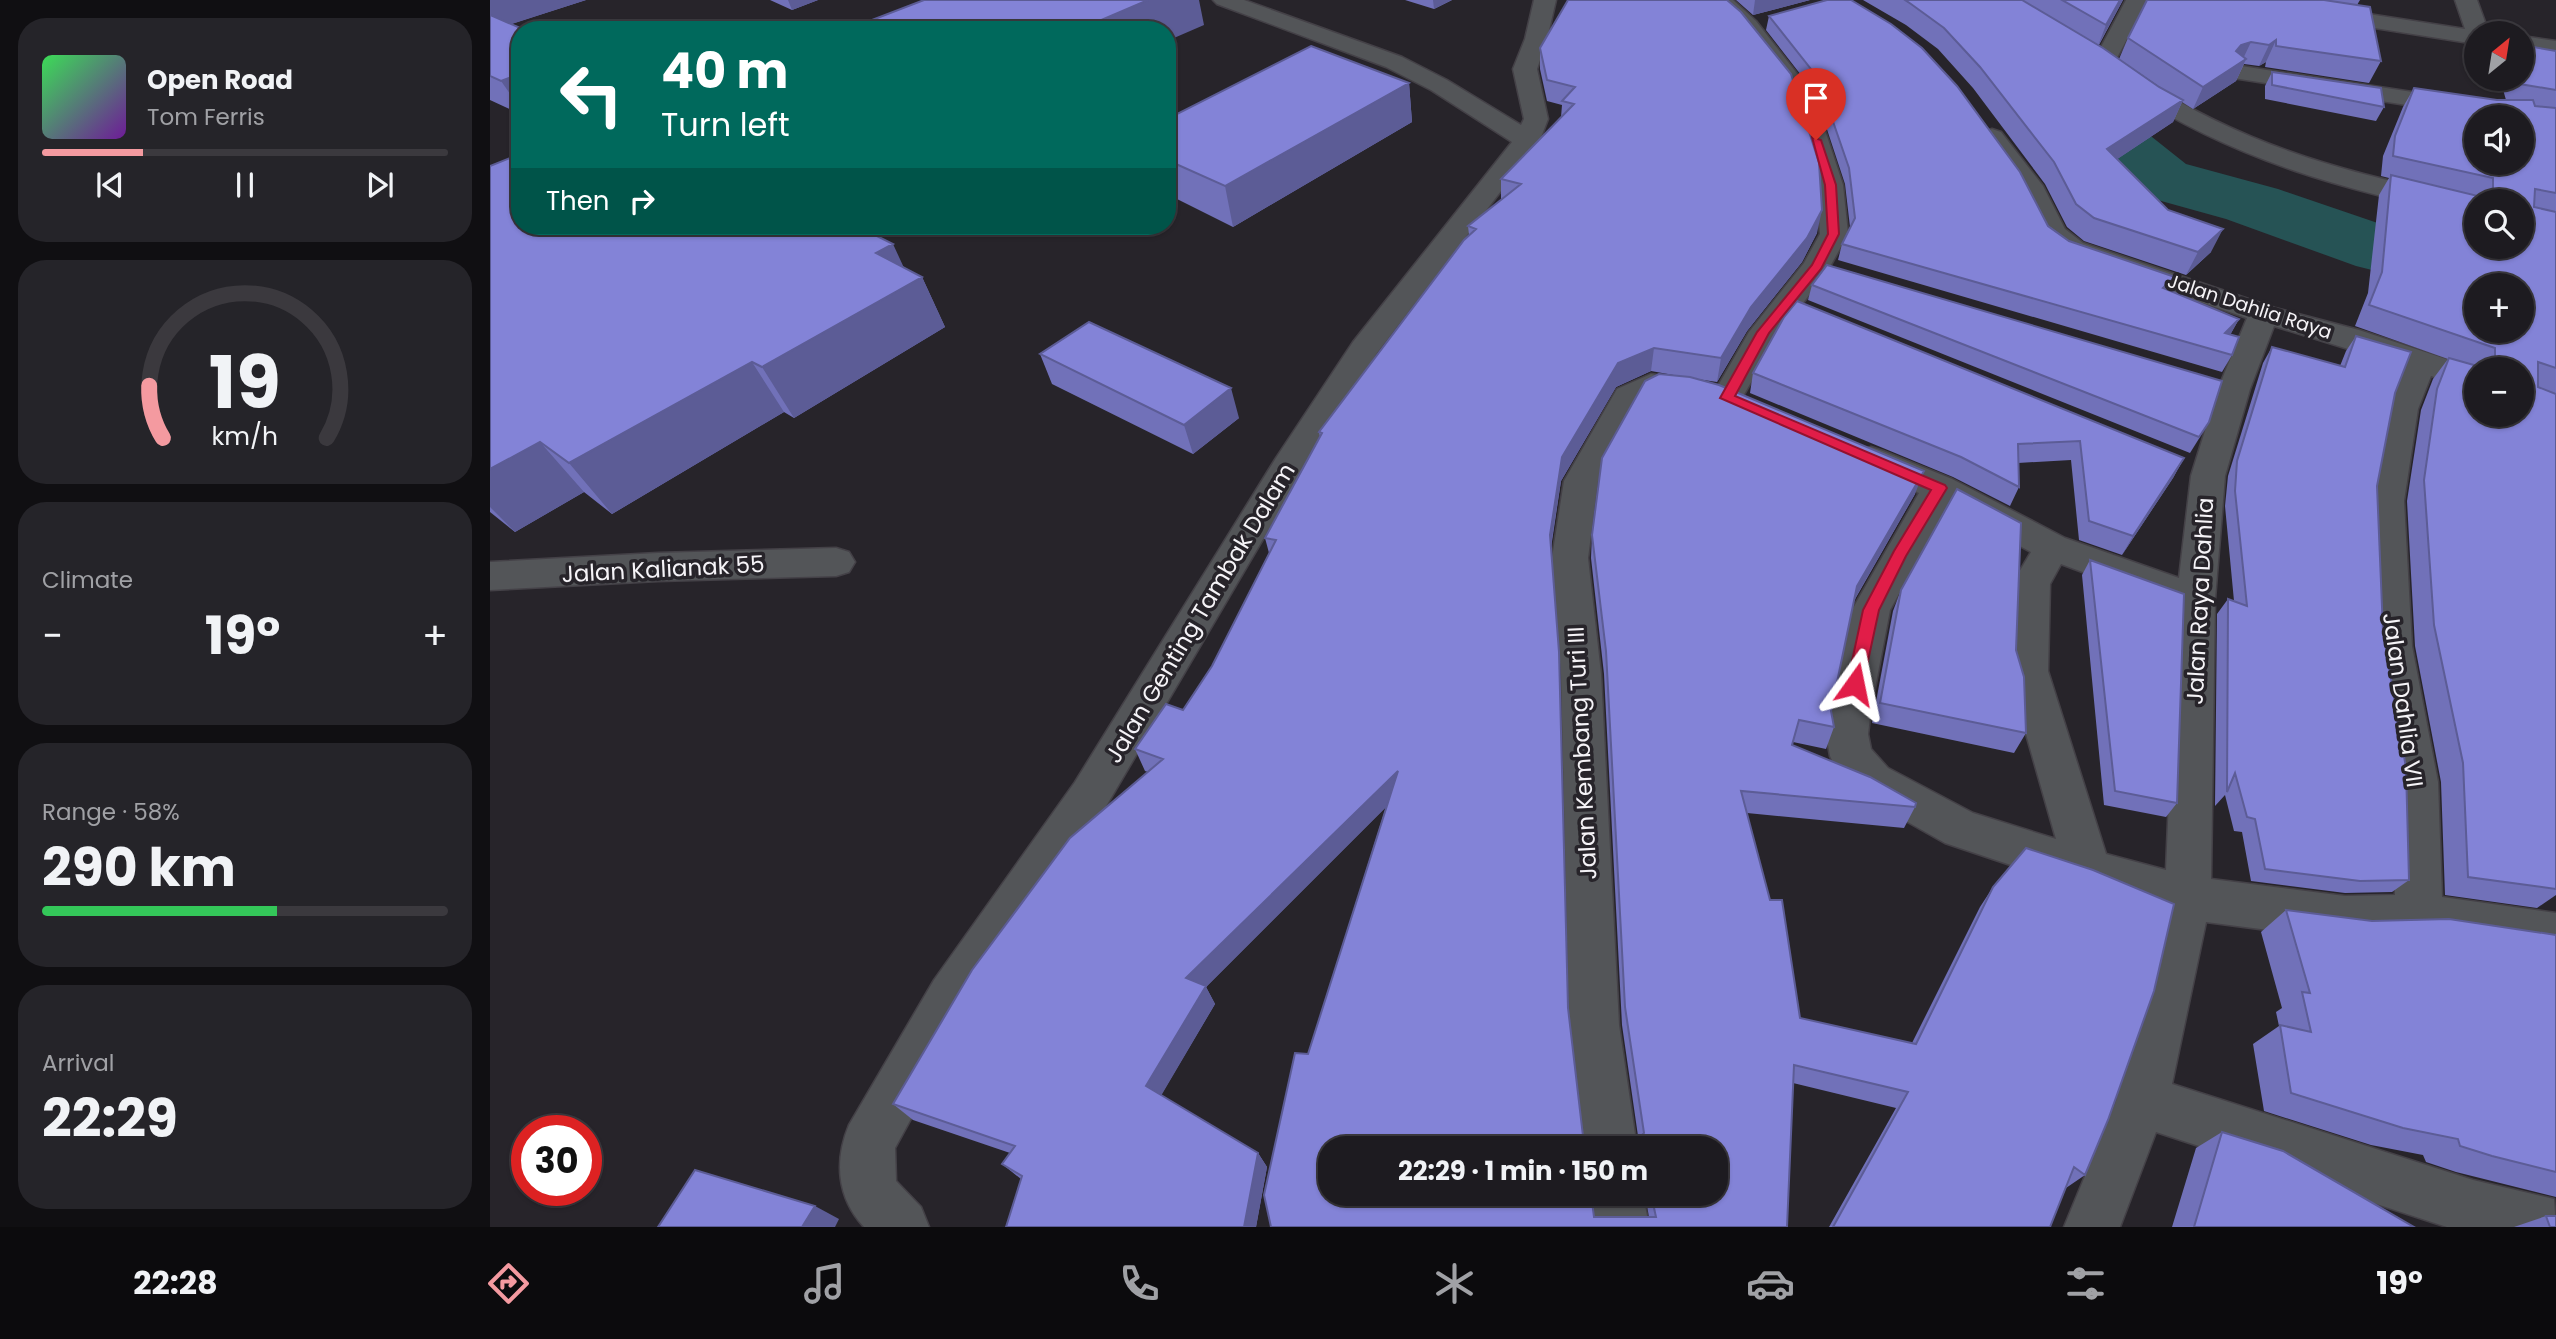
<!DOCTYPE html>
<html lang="en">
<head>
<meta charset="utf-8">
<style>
  body { margin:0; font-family:Poppins,sans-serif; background:#252429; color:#f1f3f6; height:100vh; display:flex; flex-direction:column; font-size:26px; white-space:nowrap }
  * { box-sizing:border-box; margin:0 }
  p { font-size:23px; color:#a0a1a5 }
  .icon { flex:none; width:38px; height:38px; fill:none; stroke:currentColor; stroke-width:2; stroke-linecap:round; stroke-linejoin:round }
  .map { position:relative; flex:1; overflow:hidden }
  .details { display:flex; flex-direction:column; gap:18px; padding:18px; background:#100f12; width:490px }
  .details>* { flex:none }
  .banner { position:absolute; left:21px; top:21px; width:665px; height:214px; border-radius:28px; box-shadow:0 2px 5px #0004,0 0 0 2px #3b393e; background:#00695c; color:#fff; overflow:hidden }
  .needle { width:46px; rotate:30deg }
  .buttons { position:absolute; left:1974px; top:21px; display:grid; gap:14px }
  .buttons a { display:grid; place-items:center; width:70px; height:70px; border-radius:50%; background:#1d1b20; box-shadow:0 2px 5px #0004,0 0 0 2px #3b393e; font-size:35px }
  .speed { position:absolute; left:21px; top:1115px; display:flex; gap:14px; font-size:35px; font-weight:700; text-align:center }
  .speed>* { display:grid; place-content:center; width:91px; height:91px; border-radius:50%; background:#1d1b20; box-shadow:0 2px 5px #0004,0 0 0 2px #3b393e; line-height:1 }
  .speed .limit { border:10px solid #d22; background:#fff; color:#111 }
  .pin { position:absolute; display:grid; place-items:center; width:60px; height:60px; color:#fff; margin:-72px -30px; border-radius:50% 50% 50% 0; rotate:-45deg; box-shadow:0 0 7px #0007 }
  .pin .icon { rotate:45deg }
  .me { position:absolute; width:77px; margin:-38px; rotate:12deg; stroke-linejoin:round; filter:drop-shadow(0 0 5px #0008) }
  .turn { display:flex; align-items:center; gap:24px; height:147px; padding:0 35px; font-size:32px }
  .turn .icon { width:91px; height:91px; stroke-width:2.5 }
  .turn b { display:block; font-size:49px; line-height:60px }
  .then { display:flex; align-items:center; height:66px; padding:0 35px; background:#0003; gap:14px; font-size:26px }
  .big { font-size:52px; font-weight:700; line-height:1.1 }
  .details .card { flex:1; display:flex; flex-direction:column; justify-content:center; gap:10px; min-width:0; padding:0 24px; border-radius:28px; background:#252429 }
  .details .dial { align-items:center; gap:0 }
  .dial svg { height:182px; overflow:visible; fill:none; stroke:#3b393e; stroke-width:7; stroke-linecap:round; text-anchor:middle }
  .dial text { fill:#f1f3f6; stroke:none }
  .song { display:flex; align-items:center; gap:21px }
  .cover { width:84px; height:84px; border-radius:10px; background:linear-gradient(135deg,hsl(130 70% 55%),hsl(280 70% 35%)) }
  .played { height:7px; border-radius:4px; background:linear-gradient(90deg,#f49aa0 25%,#3b393e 25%) }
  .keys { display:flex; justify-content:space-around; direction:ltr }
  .heat { display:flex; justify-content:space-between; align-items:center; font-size:38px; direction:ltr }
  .charge { height:10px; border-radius:5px; background:linear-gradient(90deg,#34c759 58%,#3b393e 0) }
  .trip { position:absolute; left:828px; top:1136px; width:410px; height:70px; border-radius:28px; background:#1d1b20; box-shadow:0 2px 5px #0004,0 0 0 2px #3b393e; font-weight:700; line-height:70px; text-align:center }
  .menu { display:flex; height:112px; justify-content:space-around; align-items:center; background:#0c0b0d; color:#a0a1a5 }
  .menu .icon { width:49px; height:49px }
  .menu .current { color:#f49aa0 }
  .menu b { font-size:32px; color:#f1f3f6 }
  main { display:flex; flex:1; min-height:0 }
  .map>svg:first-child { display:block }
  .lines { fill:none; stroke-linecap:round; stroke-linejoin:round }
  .river { fill:#265355; fill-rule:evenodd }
  .minor-casing { stroke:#444147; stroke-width:3 }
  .minor { fill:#535558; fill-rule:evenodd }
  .wall { fill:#7171b9; fill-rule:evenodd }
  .shaded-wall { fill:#5c5c96 }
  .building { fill:#8383d7; stroke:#5c5c96; stroke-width:2; fill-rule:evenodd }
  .route { fill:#e11d48; stroke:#92132f; stroke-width:2 }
  .labels { text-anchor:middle; stroke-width:7; stroke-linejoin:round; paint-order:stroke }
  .far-street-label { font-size:19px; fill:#f5f3f7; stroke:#27242a }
  .street-label { font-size:23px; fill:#f5f3f7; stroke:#27242a }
</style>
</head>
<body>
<main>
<section class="details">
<div class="card">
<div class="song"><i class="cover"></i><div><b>Open Road</b><p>Tom Ferris</p></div></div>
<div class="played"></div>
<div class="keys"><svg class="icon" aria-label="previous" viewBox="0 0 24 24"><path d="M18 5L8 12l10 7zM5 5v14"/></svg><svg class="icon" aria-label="pause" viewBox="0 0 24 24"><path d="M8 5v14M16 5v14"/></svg><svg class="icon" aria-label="next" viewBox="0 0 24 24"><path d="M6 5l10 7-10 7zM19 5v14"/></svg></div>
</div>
<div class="card dial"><svg viewBox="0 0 100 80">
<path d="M14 69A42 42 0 1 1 86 69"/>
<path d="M14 69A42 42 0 0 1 8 46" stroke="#f49aa0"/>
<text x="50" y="56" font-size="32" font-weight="700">19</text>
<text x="50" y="72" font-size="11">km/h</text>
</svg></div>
<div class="card"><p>Climate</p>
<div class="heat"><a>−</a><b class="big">19°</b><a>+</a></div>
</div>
<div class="card"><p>Range · 58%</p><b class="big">290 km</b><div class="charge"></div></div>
<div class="card"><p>Arrival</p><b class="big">22:29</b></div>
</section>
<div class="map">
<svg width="2066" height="1227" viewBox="0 0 2066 1227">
  <rect width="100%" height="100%" fill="#27242a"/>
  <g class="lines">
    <!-- river -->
    <path class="river" d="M1428 0H1495L1572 49 1599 87 1696 164 1788 189 1917 233 2029 260 2066 264V312L2032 307V285H1986V296L1866 266 1736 219 1646 194 1553 115 1527 74 1436 12Z"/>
    <defs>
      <path id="minor" d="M723 0H754L912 57 957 80 1031 125 1034 119 1023 69 1035 39 1044 0H1066L1057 39 1047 69 1058 119 1050 140 887 353 813 471 615 808 478 1014 405 1148 406 1181 431 1207 439 1227H374C347 1198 344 1161 359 1125L444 980 585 782 786 458 863 342 1022 142 941 90 896 67 727 4Z
        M1221 0H1243L1266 21 1323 94 1353 185 1358 234 1337 272 1288 335 1248 405 1237 408 1226 405 1221 398 1259 332 1314 263 1330 234 1327 185 1299 95 1250 31 1224 9Z
        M1636 0H1658L1622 67H1606L1603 62Z
        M1735 0H1788L1975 29 1965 0H1987L1999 33H1986V44L1746 6 1739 4Z
        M2032 36 2066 41V55L2032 50Z
        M1751 66 2066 114V128L2032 123V117H1994L1743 78 1739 73 1743 68Z
        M1645 78 1653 80C1764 151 1862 173 1988 201L1986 217C1860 192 1745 161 1637 90L1633 85 1637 80Z
        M1502 129 1511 132 1553 186 1575 229 1593 243 1785 308 1869 330 1986 369V390L1941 376 1928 409 1914 501 1922 646 1948 782 1952 897 2066 913V959L1929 938 1855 940 1716 922 1682 1084 1983 1180 2064 1199 2066 1227H1957L1666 1132 1630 1227H1574L1626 1101 1671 912 1598 891 1455 843 1368 794 1346 769 1340 756 1336 734 1362 610 1429 493 1369 467 1364 459 1369 451 1381 447 1393 451 1462 479 1575 538 1689 578 1701 476 1728 389 1757 318 1573 255 1553 240 1527 187 1489 137 1493 132ZM1784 326 1913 366 1896 409 1878 501 1882 646 1904 782 1905 895 1855 896 1721 879 1725 599 1735 476 1760 389ZM1457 507 1541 552 1522 584 1518 671 1566 839 1483 813 1398 768 1381 749 1378 734 1381 709 1400 610ZM1571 564 1687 607 1676 870 1616 854 1558 671 1560 584Z
        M1161 374 1212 382 1217 389 1212 396 1201 399 1166 395 1151 403 1108 481 1098 558 1111 674 1129 1025 1147 1148H1093L1079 1025 1071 674 1062 558 1074 481 1127 389Z
        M346 548 359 552 365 562 359 572 346 576 168 581 0 590V562L168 553Z
        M1099 1194H1153L1159 1227H1103Z"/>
    </defs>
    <!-- minor casing -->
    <use href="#minor" class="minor-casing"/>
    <!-- minor -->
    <use href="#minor" class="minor"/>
  </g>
  <!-- wall -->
  <path class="wall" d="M0 0H96L21 24 30 30V114L0 100Z
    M280 0H328L302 10Z
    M915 0H962L944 9Z
    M1246 0H1320L1263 15Z
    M1373 0H1633L1609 45 1669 87 1680 94 1629 59 1638 38 1657 0H1870L1867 5 1891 61 1879 83 1775 67 1776 62 1769 66 1754 64 1746 81 1703 109 1692 102 1683 122 1627 159 1721 252 1696 275 1594 241 1577 227 1555 184 1483 88 1448 49 1416 25Z
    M1279 16 1579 241 1685 277 1678 291 1749 319 1740 335 1742 355 1732 372 1348 260 1352 244 1360 227 1355 184 1325 93 1276 30Z
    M1050 48 1327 233 1312 262 1257 331 1227 382 1207 379 1425 494 1364 601 1341 711 1344 727 1336 749 1303 742 1302 745 1425 807 1414 828 1257 813 1310 1018 1422 1043 1490 907 1503 887 1595 1175 1576 1188 1560 1227H1339L1406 1108 1303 1083 1297 1227H781L818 1054 896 807 716 987 725 1004 671 1095 768 1153 777 1167 766 1227H516L531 1179 512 1164 520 1153 423 1120 403 1104 658 772 655 771 645 749 693 710 722 666 779 553 775 538 830 437 829 432 979 235 978 226 1011 200V179L1071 117 1072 105 1057 101 1050 69ZM1161 371 1189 376 1102 535 1101 558 1114 674 1132 1025 1148 1136H1093L1078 1008 1061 548 1071 481 1126 387ZM840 1148H1225V1194H1155L1159 1217H1104Z
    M2066 51V895L2047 908 1955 895 1951 782 1925 646 1917 501 1931 410 1943 379 1958 359 1865 326 1878 293 1889 195 1899 178 1891 176 1893 156 1913 107 1924 88 2007 100H2016L2010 79H2032ZM1986 369H2032L1986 415Z
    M1782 72 1894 107 1886 121 1775 99V86Z
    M919 83 922 122 743 227 677 194V119Z
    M0 166 414 268 432 277 455 327 304 418 294 412 122 514 94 492 25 532 0 512Z
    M1322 285 1710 437 1700 453 1318 300Z
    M1866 336 1905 393 1887 486 1893 631 1919 880 1902 892 1855 893 1761 881 1752 832 1744 831 1735 795 1725 806 1727 614 1738 599 1744 601 1735 506 1738 476 1773 363 1782 347 1850 366 1856 351Z
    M550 354 749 418 703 454 562 384Z
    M1263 373 1694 458 1683 478 1632 555 1589 540 1581 460 1528 463 1529 487 1520 506 1463 477 1260 393Z
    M1600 560 1687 803 1676 817 1614 805 1592 575Z
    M1411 590 1526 650 1536 733 1524 753 1382 723 1403 611Z
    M1796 910 1882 921 2066 935V1197L1966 1172 1936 1162 1933 1155 1881 1145 1774 1111 1763 1044 1789 1026 1786 1012 1792 1008 1771 932Z
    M1732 1132 1924 1227H1682L1706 1148Z
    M2056 1216 2066 1227H2024Z"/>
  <!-- shaded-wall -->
  <path class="shaded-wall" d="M0 0H96L0 31Z
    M298 0H328L302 10Z
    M658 0H709L714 25 677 41V30H588Z
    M943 0H962L944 9Z
    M1265 0H1320L1263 15Z
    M1630 0H1633L1608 46 1616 25Z
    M1786 40 1776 62 1769 66 1779 45Z
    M1761 42 1751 63 1756 59 1746 81 1703 109 1713 87 1746 51 1751 45Z
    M30 74V108L11 81Z
    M919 83 922 122 743 227 735 186Z
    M1693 100 1683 122 1608 172 1617 149Z
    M1332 210 1327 233 1312 262 1257 331 1227 382 1231 358 1261 307Z
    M1733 229 1721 252 1696 275 1708 252Z
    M403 244 421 283 432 277 455 327 304 418 272 367 386 253Z
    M1685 277 1677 293 1673 288Z
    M1749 319 1740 335 1735 333Z
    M1164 348 1161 371 1126 387 1071 481 1059 558 1060 535 1072 457 1128 363Z
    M262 362 294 412 122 514 79 463Z
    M741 388 749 418 703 454 694 425Z
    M50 442 94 492 25 532 0 507V469Z
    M1694 458 1683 478 1632 555 1643 536Z
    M1434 471 1425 494 1359 609 1367 586Z
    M908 771 911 792 716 987 725 1004 668 1101 656 1086 696 978Z
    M768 1153 777 1167 766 1227H754Z
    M325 1206 349 1219 345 1227H312Z"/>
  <!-- building -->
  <path class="building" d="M434 0H658L588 30H356Z
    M1078 0H1237L1251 12 1301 74 1329 163 1332 210 1317 238 1261 307 1231 358 1164 348 1128 363 1072 457 1060 535 1069 652 1078 1008 1093 1136H1151L1154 1133 1135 1007 1116 651 1102 535 1112 458 1155 381 1169 374 1200 377 1229 385 1434 471 1367 586 1341 711 1344 727 1309 720 1302 745 1380 777 1426 803 1425 807 1251 791 1280 900H1292L1310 1018 1426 1044 1503 887 1536 848 1603 870 1684 904 1664 991 1618 1120 1595 1175 1584 1167 1560 1227H1343L1418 1092 1304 1065 1297 1227H781L774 1195 805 1053 818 1054 908 771 696 978 716 986 656 1086 768 1153 754 1227H516L532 1176 512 1164 525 1146 403 1104 482 970 580 838 673 759 645 749 676 704 693 710 722 666 786 540 775 538 832 433 829 432 974 240 986 229 978 226 1031 184 1011 179 1084 104 1072 101 1085 87 1057 80 1050 48ZM840 1148H1225V1194H1161L1166 1217H1104L1101 1194H840Z
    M1337 0H1361L1401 24 1432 48 1467 86 1530 172 1558 226 1579 241 1685 277 1673 288 1749 319 1735 333 1749 337 1742 355 1352 244 1365 218 1359 168 1328 78 1279 16Z
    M1415 0H1532L1613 48 1669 87 1693 100 1617 149 1678 210 1733 229 1708 252 1604 218 1586 204 1564 162 1490 67 1454 28 1421 4Z
    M1572 0H1630L1616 25Z
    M1657 0H1834L1880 7 1891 61 1786 46V40L1779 45 1761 42 1751 45 1746 51 1756 59 1713 87 1638 38Z
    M0 15 35 30H30V74L11 81 0 76Z
    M2032 45 2066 51V90L2030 84 2028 79H2032Z
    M821 46 919 83 735 186 677 160V119Z
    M1782 72 1891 88 1894 107 1782 85Z
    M1924 88 2007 100H2043L2045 106 2066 108V193L2045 189 2044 207 2066 212V368L2048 362V387L2066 394V889L1978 877 1973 763 1944 625 1934 480 1947 389 1959 358 1998 369H1986V415H2032V369H2005V348L1879 305 1892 272 1901 175 2000 199 2003 197V178L1903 156 1905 136ZM1986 117H2032V163H1986ZM1986 201H2032V247H1986ZM1986 285H2032V331H1986Z
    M30 154V226H367L403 244 386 253 432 277 272 367 262 362 79 463 50 442 0 469V166Z
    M1337 265 1732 381 1719 422 1709 437 1322 285Z
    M1307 301 1694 458 1643 536 1599 521 1590 441 1528 444 1529 487 1471 457 1263 373 1294 317Z
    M599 322 741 388 694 425 550 354Z
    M1866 336 1921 352 1905 393 1887 486 1893 631 1916 768 1919 880 1870 881 1775 869 1765 819 1757 817 1745 773 1737 792 1738 599 1757 606 1745 491 1747 461 1782 347 1855 367Z
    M1467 489 1531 523 1526 650 1534 677 1536 733 1390 703 1411 590Z
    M1600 560 1694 594 1687 803 1625 791Z
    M1796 910 1882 921 1959 919 2066 935V1172L2002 1156 1970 1146 1968 1139 1913 1128 1801 1093 1790 1025 1821 1032 1812 992 1820 993Z
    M1732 1132 1793 1151 1924 1227H1704Z
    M205 1170 325 1206 312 1227H168Z
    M2056 1216H2066V1227H2060Z"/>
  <!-- route -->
  <path class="route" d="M1322 137 1331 140 1346 185 1349 234 1331 269 1279 333 1245 396 1455 485 1457 488 1416 556 1389 610 1373 684 1371 689H1359L1357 684 1373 610 1404 551 1441 490 1230 398 1267 332 1322 265 1338 234 1335 185Z"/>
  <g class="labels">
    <!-- far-street labels -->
    <g class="far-street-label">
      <text transform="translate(1760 306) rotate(18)" y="7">Jalan Dahlia Raya</text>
    </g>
    <!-- street labels -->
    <g class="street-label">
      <text transform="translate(173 569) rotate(-3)" y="8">Jalan Kalianak 55</text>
      <text transform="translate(1710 601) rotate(-87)" y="8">Jalan Raya Dahlia</text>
      <text transform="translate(710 613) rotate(-59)" y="8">Jalan Genting Tambak Dalam</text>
      <text transform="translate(1913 700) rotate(82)" y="8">Jalan Dahlia VII</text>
      <text transform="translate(1092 753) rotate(-93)" y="8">Jalan Kembang Turi III</text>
    </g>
  </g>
</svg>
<div class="buttons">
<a><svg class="needle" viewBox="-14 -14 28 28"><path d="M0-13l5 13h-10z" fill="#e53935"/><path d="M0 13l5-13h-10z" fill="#a0a1a5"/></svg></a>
<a><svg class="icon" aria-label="sound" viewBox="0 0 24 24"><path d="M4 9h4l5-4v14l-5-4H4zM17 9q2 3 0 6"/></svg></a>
<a><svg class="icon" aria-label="search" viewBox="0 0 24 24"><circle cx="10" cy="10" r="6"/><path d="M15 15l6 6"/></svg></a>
<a>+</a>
<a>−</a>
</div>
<div class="speed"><div class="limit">30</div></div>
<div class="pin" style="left:1326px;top:140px;background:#d93025"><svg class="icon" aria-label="arrive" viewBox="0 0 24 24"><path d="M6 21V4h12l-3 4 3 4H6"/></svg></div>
<svg class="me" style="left:1365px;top:684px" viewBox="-20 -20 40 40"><path d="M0-17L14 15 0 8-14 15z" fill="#e11d48" stroke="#fff" stroke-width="4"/></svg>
<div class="trip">22:29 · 1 min · 150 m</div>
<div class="banner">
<div class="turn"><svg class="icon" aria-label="left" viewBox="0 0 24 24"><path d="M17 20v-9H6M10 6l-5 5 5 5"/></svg><div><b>40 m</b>Turn left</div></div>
<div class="then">Then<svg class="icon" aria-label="right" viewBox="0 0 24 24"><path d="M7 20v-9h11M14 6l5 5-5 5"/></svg></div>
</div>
</div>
</main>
<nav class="menu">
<b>22:28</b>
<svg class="icon current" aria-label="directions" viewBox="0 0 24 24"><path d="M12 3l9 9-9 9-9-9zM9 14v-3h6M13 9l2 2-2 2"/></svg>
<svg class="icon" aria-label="music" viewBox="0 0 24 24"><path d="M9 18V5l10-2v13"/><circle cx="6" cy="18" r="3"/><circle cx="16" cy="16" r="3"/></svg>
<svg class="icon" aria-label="phone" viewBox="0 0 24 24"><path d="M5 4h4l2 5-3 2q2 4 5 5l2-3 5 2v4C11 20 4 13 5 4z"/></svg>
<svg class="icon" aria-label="climate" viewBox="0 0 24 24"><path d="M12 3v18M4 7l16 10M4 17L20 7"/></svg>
<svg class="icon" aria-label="car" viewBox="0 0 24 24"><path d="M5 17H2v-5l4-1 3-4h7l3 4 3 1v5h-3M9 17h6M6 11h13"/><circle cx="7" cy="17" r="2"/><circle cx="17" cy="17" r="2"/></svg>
<svg class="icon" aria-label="filters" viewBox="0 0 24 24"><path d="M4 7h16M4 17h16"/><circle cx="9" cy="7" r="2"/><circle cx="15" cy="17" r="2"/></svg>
<b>19°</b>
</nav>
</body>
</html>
